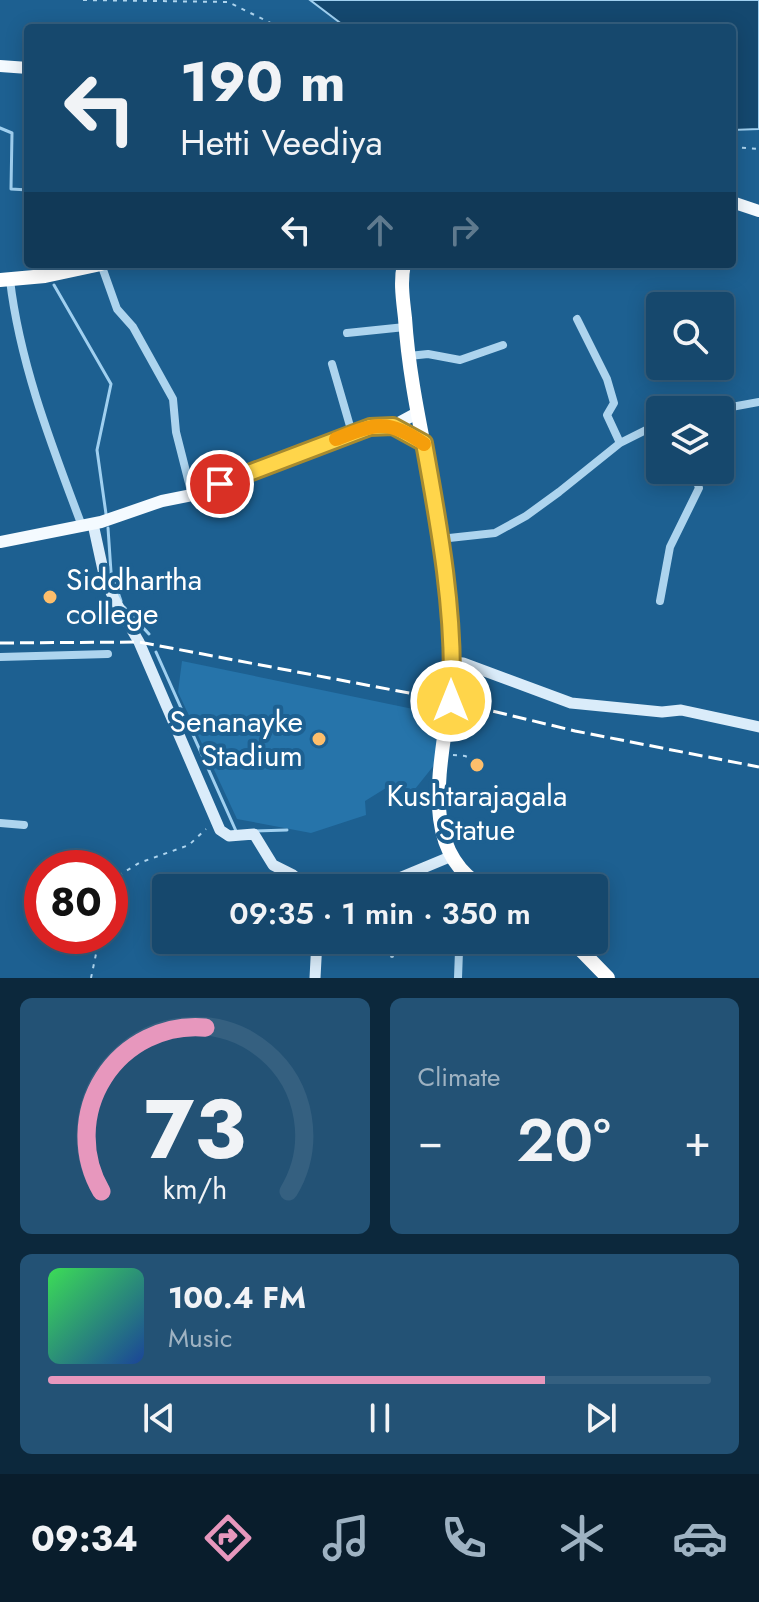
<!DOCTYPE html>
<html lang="en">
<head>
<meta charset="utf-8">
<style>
  body { margin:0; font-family:Jost,sans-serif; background:#235275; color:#f1f3f6; height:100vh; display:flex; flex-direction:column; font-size:30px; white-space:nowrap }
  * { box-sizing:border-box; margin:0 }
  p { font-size:26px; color:#9eb2c2 }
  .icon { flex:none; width:44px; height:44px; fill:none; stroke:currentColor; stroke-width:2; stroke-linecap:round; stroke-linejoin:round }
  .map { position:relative; height:978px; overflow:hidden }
  .sheet { display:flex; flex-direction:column; gap:20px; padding:20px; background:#0c283c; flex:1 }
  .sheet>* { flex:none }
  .top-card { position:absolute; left:24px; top:24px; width:712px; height:244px; border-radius:8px; box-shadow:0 4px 20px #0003,0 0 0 2px #356080; background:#16486d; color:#f1f3f6; overflow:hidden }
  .fabs { position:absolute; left:646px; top:292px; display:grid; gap:16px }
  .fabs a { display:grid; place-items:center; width:88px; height:88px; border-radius:8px; background:#16486d; box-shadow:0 4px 20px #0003,0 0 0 2px #356080; font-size:40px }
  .speed { position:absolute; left:24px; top:850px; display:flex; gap:16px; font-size:40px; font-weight:700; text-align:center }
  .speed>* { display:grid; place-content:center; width:104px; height:104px; border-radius:50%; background:#16486d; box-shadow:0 4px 20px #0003,0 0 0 2px #356080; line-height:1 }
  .speed .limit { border:12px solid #d22; background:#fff; color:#111 }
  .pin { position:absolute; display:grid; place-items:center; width:68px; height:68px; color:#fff; margin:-34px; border:4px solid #fff; border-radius:50%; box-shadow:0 2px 8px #0007 }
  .me { position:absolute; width:88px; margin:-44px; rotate:0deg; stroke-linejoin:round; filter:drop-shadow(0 0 6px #0008) }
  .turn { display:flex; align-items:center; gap:28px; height:168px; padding:0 24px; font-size:36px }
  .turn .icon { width:104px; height:104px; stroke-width:2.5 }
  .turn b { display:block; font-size:56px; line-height:68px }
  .lanes { display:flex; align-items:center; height:76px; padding:0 24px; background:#0003; justify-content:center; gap:40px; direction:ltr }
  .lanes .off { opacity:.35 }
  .big { font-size:60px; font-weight:600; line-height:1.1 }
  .sheet .card { flex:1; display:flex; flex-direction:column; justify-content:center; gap:12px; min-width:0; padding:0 28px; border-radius:12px; background:#235275 }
  .sheet .dial { align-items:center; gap:0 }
  .dial svg { height:208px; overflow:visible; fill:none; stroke:#356080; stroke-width:7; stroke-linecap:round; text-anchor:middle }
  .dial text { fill:#f1f3f6; stroke:none }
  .song { display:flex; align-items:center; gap:24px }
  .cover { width:96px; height:96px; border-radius:12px; background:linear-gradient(135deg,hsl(130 70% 55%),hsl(220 70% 35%)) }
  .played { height:8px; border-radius:4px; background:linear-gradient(90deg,#e797bd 75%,#356080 75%) }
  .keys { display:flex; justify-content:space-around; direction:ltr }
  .heat { display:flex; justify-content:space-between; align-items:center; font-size:44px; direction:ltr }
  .sheet .tiles { flex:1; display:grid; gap:20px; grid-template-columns:1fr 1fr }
  .card:last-child { grid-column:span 2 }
  .trip { position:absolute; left:152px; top:874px; width:456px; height:80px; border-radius:8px; background:#16486d; box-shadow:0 4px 20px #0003,0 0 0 2px #356080; font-weight:600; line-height:80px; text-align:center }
  .menu { display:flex; height:128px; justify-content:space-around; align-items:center; background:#091d2c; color:#9eb2c2 }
  .menu .icon { width:56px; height:56px }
  .menu .current { color:#e797bd }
  .menu b { font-size:36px; color:#f1f3f6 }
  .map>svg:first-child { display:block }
  .green { fill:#2674aa }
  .water { fill:#14486f; stroke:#a0d0f0; stroke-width:2 }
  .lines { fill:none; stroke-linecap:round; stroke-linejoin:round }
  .stream { stroke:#a0d0f0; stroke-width:3 }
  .path { stroke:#add4ee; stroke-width:2; stroke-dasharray:4 6; stroke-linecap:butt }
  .lane { stroke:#add4ee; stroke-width:4 }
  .street { stroke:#add4ee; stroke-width:8 }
  .secondary { stroke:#daecfa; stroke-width:11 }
  .primary { stroke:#f4faff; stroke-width:12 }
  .highway { stroke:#fff; stroke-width:14 }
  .rail { stroke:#fff; stroke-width:3; stroke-dasharray:14 6; stroke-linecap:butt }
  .route-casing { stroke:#a68a30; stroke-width:20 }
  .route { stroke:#ffd54a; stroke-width:14 }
  .slow { stroke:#f59e0b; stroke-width:14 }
  .poi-dot { fill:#fdbe6b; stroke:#1d6091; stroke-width:3 }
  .labels { text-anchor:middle; stroke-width:8; stroke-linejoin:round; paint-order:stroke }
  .poi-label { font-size:30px; fill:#fff; stroke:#1d6091; text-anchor:start }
</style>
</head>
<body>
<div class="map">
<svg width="759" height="978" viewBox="0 0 759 978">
  <rect width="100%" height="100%" fill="#1d6091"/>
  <!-- green -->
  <path class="green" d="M182 661 442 715 435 764 411 794 386 788 365 801 366 815 311 833 237 819 178 692Z"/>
  <!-- water -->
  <path class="water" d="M310 0H759V129L732 130V28H347Z"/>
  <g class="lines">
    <!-- stream -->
    <path class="stream" d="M0 128 12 133 11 189 28 190
      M50 266 51 264
      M54 285 111 384 97 450 106 514
      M108 528 111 572 121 601
      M124 607 149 634
      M156 652 236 831
      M255 831 287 830"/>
    <!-- path -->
    <path class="path" d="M83 0 228 2 281 28
      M732 147 759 149
      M453 755 465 756 480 762
      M110 881 139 863 189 845 206 829
      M91 978 96 954 93 936"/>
    <!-- lane -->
    <path class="lane" d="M392 956V940"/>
    <!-- street -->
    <path class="street" d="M101 264 117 309 133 327 173 399 176 432 192 495
      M10 280C20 365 52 446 82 526
      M577 319 607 379 614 403 607 415 620 443
      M347 333 405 327
      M409 356 428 354 460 360 503 345
      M332 364 352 433
      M715 410 759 402
      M440 539 495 533 526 516 559 492 620 443 660 423
      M660 601 670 547 699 488 693 470
      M0 657 108 654
      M0 823 24 825
      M458 978 459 951 464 940"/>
    <!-- secondary -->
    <path class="secondary" d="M93 524 105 579 114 599 139 642 220 830 229 836 254 834 273 865 293 875 310 888
      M451 662 463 663 571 703 662 712 681 710 759 727
      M375 888 452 856
      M315 978 317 940"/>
    <!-- primary -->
    <path class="primary" d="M0 66 28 68
      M732 202 759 211
      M393 426 417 413
      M0 542 101 522 162 501 192 495 370 427 393 426 424 443"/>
    <!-- highway -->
    <path class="highway" d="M404 264C400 282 403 300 405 318 409 381 424 442 435 504 444 556 448 610 451 662 454 732 405 843 484 888
      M0 280 45 276 101 264
      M571 940 608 978"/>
    <!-- rail -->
    <path class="rail" d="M0 643 139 642 451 701 575 731 759 767"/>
  </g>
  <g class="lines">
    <defs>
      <path id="route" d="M220 484 370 427 393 426 424 443C439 525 456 617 451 701"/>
    </defs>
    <!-- route casing -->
    <use href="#route" class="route-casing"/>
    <!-- route -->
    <use href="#route" class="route"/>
    <!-- slow -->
    <path class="slow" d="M336 439C375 424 388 418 424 444"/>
  </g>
  <!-- markers -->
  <g class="poi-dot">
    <circle cx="50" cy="597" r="8"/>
    <circle cx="319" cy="739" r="8"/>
    <circle cx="477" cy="765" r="8"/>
  </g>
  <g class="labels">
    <!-- poi labels -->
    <g class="poi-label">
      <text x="66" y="590">Siddhartha<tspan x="66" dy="34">college</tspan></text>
      <text x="303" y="732" text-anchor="end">Senanayke<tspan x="303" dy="34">Stadium</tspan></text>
      <text x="477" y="806" text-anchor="middle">Kushtarajagala<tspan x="477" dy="34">Statue</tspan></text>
    </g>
  </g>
</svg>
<div class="fabs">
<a><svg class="icon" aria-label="search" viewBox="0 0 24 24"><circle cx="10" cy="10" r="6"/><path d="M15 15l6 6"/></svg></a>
<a><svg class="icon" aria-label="layers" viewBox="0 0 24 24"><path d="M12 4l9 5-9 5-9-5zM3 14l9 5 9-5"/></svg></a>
</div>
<div class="speed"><div class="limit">80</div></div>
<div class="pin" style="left:220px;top:484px;background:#d93025"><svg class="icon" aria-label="arrive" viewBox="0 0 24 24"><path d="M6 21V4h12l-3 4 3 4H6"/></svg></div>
<svg class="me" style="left:451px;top:701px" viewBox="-20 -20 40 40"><circle r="17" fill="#ffd54a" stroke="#fff" stroke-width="3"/><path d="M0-11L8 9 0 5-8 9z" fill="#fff"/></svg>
<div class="trip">09:35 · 1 min · 350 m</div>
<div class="top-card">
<div class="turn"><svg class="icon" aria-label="left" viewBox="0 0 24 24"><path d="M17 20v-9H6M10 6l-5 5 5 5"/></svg><div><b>190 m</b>Hetti Veediya</div></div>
<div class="lanes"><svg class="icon" aria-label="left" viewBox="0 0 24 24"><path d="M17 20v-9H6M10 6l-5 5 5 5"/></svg><svg class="icon off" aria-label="ahead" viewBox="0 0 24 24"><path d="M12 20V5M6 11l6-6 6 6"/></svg><svg class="icon off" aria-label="right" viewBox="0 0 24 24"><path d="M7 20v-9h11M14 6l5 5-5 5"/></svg></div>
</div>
</div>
<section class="sheet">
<div class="tiles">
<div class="card dial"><svg viewBox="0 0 100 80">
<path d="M14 69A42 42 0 1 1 86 69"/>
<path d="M14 69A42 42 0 0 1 54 6" stroke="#e797bd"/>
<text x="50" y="56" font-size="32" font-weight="700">73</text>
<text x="50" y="72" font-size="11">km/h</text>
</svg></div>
<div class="card"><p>Climate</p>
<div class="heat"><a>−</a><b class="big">20°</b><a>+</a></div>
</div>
<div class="card">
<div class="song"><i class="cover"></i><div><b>100.4 FM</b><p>Music</p></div></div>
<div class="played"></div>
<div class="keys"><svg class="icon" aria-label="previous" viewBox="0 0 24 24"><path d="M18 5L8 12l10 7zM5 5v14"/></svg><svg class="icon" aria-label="pause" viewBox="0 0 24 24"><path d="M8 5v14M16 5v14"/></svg><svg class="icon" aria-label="next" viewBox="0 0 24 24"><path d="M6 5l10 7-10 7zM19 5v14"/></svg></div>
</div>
</div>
</section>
<nav class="menu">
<b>09:34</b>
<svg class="icon current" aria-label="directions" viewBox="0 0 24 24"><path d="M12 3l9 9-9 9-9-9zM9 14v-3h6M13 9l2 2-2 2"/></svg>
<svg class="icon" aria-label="music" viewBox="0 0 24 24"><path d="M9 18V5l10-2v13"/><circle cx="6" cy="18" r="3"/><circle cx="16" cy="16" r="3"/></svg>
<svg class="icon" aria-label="phone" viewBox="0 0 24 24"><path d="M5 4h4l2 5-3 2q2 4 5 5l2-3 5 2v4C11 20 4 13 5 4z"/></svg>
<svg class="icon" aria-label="climate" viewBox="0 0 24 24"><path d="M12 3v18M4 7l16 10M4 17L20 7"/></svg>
<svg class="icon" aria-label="car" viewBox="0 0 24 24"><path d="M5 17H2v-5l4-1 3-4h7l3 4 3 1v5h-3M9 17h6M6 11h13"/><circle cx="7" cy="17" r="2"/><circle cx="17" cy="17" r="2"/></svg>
</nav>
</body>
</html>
